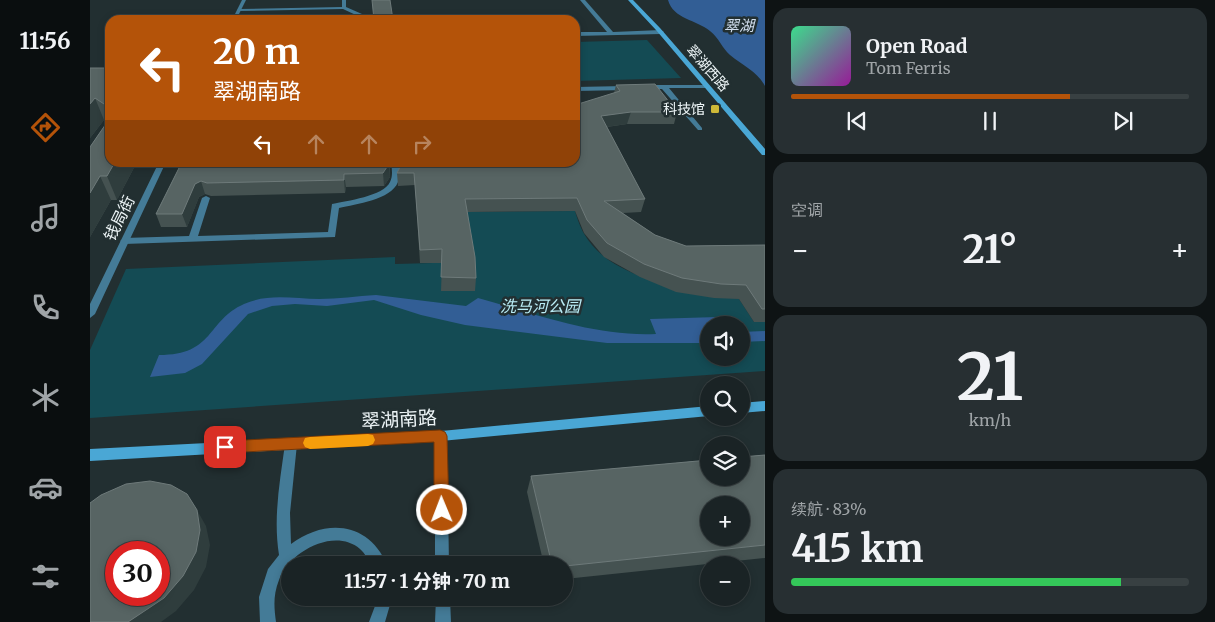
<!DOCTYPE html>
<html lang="zh">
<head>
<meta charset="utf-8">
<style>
  body { margin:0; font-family:Merriweather,"Noto Sans SC",serif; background:#272f32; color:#f1f3f6; height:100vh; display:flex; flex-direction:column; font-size:19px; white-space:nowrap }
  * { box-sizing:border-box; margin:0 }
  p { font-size:16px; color:#9fa4a7 }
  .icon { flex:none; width:28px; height:28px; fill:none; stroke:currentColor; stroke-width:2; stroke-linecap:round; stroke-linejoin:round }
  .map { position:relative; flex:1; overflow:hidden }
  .side { display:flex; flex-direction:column; gap:8px; padding:8px; background:#0e1314; width:450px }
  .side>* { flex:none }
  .top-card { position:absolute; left:15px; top:15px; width:475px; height:152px; border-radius:15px; box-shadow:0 2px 8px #0003,0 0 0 1px #384042; background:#b45309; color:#fff; overflow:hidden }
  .tools { position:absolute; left:610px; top:316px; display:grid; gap:10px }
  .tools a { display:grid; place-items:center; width:50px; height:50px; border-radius:50%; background:#1a2325; box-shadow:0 2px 8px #0003,0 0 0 1px #384042; font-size:25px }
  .speed { position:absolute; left:15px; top:541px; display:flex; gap:10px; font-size:25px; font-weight:700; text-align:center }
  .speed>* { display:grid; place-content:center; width:65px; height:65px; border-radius:50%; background:#1a2325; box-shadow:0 2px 8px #0003,0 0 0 1px #384042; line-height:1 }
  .speed .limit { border:8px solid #d22; background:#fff; color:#111 }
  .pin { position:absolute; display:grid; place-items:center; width:42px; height:42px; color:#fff; margin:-21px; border-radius:10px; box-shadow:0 2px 8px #0006 }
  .me { position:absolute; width:55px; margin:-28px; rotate:359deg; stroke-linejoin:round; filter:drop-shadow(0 0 4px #0008) }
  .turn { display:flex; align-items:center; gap:18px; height:105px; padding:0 25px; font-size:22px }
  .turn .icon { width:65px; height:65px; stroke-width:2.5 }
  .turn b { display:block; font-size:35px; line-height:42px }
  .lanes { display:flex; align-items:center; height:48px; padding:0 25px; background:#0003; justify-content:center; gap:25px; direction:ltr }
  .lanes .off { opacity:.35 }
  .big { font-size:38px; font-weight:700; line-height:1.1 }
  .side .card { flex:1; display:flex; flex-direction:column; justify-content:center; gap:8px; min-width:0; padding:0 18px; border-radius:15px; background:#272f32 }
  .side .dial { align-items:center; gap:0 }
  .dial b { font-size:65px; line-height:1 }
  .song { display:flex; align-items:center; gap:15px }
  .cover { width:60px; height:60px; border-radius:8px; background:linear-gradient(135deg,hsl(150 70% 55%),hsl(300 70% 35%)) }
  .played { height:5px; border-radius:2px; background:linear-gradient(90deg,#b45309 70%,#384042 70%) }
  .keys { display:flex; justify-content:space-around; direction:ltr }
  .heat { display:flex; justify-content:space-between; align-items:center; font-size:28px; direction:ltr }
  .charge { height:8px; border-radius:4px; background:linear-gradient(90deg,#34c759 83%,#384042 0) }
  .trip { position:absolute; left:191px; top:556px; width:292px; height:50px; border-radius:25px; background:#1a2325; box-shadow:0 2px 8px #0003,0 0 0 1px #384042; font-weight:700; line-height:50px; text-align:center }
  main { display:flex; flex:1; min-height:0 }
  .dock { display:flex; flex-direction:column; width:90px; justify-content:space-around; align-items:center; background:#0a0e0f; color:#9fa4a7 }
  .dock .icon { width:35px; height:35px }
  .dock .on { color:#b45309 }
  .dock b { font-size:22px; color:#f1f3f6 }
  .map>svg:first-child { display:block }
  .green { fill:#144b54; fill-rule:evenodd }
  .water { fill:#325e95 }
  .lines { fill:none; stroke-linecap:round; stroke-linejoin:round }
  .lane { fill:#447b97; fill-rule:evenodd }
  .street { fill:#447b97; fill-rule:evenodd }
  .secondary { fill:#4aa7d5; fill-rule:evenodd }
  .wall { fill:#455251 }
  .shaded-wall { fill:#2f3d3d }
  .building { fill:#576463; stroke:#6e7a7a; fill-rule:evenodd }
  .route { fill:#b45309; stroke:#753606 }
  .slow { fill:#f59e0b }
  .poi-dot { fill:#ceb938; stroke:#222f31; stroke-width:2 }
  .labels { text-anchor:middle; stroke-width:5; stroke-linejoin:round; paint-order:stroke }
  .far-street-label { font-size:14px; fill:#ecf4f6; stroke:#222f31 }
  .far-poi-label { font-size:14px; fill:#ecf4f6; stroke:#222f31; text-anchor:end }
  .far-water-label { font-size:15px; font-style:italic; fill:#d2dfef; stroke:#222f31 }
  .street-label { font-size:16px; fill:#ecf4f6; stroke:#222f31 }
  .park-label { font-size:16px; font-style:italic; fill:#baedf6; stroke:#222f31 }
  .near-street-label { font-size:19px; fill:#ecf4f6; stroke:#222f31 }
</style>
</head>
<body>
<main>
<nav class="dock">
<b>11:56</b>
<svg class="icon on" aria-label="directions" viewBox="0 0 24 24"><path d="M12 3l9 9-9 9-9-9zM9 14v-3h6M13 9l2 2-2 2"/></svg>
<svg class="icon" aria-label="music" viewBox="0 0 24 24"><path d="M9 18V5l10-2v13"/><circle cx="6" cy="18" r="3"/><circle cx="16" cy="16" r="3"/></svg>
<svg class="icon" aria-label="phone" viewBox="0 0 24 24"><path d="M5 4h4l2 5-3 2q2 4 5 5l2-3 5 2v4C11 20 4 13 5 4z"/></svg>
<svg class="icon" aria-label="climate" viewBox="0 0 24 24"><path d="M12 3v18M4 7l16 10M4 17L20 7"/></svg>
<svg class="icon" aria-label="car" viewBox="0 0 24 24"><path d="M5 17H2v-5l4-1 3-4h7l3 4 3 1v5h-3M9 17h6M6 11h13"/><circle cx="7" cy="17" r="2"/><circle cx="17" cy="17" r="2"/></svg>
<svg class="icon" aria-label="filters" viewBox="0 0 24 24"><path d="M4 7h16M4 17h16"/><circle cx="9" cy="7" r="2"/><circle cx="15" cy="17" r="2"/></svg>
</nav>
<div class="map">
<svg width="675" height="622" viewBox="0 0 675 622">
  <rect width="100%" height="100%" fill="#222f31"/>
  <!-- green -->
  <path class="green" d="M557 40 591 78 485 81V42Z
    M485 211C487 218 490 226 493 232 520 282 599 288 649 299L664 322H675V371L0 418V350L36 269 305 257V264L382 262 374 212ZM619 325H651V358H619Z"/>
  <!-- water -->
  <path class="water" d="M578 0H675V86C667 71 653 66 640 55 632 48 629 38 620 31 607 20 583 19 578 0Z
    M286 295 376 306 388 298C445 314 507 337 566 334L560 319 628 317 632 325H619V343H517L375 325 331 315 284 300 237 306 205 304 182 306 158 314 112 364 95 373 60 377 69 355C125 355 116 321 154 304 179 293 204 299 229 299 248 299 267 296 286 295Z
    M675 331V341L651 342V332Z"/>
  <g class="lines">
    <!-- lane -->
    <path class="lane" d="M252 0H256V7L272 14V20H268V16L253 9 149 11 147 10 149 9 252 7Z
      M490 0H495L523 32 571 30 574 32 571 34 485 36V32H517Z
      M619 85V87L617 88H579L612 128V130H608L572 89H553L550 87 553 85Z
      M485 87 536 86 539 88 536 90 485 91Z
      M301 162H309C309 169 311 176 308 182 301 200 266 204 249 208L245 237 34 244 30 241 34 238 99 236 112 198 116 196 120 198 108 236 238 232 242 204C256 201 294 196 300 182 303 176 302 169 301 162Z
      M201 439 205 440 207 444 200 513 201 544C236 518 279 522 297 565H281C278 560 275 553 270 549 244 527 199 552 189 580 183 595 184 607 186 622H170L169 597 178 569 189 555C183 517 190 481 195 444L197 440Z
      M288 598H302L295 622H279Z"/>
    <!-- street -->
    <path class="street" d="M152 0H156L146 20H142Z
      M69 162H76L5 314 0 318V304Z
      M351 431 355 432 357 436 359 565H345V436L347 432Z
      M346 598H360L361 622H345Z"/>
    <!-- secondary -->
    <path class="secondary" d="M538 0H543L570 28 675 149V155H672L566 30Z
      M675 401V411L651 413V403Z
      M619 406V416L351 441 0 461V449L351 431Z"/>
  </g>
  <!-- wall -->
  <path class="wall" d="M0 68H20V162H47L27 200H21L0 237V147L17 122 14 120 0 138Z
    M526 85 587 112 584 124H537L517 127 555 199 551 212 533 213 565 235 596 246 675 245V322H664L649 299 624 298 586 292 550 277 514 257 494 233 485 211 377 212 386 278 385 291H351L352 263H330L325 185 308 186 307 173 311 165 485 162 524 93Z
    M92 162H300V177L294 186 256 187 255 193 121 196 115 194 109 197 97 227H71L66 214Z
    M675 455V558L475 579V565H454L437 492 441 476Z"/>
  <!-- shaded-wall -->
  <path class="shaded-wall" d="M5 98 14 120 0 138V104Z
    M541 112 537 124 508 128 511 116Z
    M25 162H47L27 200 17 176Z
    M299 162 300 177 294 186 293 173Z
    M254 174 256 187 255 193 254 180Z
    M10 176 21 200 0 237V193Z
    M111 181 115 194 109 197 97 227 92 214 105 184Z
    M107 510 116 526 120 545 116 567 104 590 86 611 71 622H38Z"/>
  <!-- building -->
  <path class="building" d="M282 0H300L303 20H284Z
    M0 68H20V108L5 98 0 104Z
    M565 84 587 112H541L511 116 555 199 514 201 565 235 596 246 675 245V309H672L656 285 631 284 592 278 554 264 517 243 497 220 487 198 375 199 385 257 386 278 351 277 352 249 330 250 324 173H307L311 165V162H485V105L530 91 526 85Z
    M20 118V162H25L17 176H10L0 193V147Z
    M92 162H299V164L293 173 254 174V180L117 183 111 181 105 184 92 214H66Z
    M675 455V545L475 566 462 565 441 476 619 460V478H651V457ZM619 505H651V538H619Z
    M60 481 81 485 97 494 107 510 110 530 106 552 93 576 74 598 38 622H0V503L11 495 36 484ZM26 552H69V595H26Z"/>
  <!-- route -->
  <path class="route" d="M350 430 355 432 357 436 359 510 357 515 352 517 346 515 344 510V442L135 453 130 451 128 447 130 443 135 441Z"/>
  <!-- slow -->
  <path class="slow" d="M278 434 283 435 285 440 283 444 278 446 220 449 215 447 213 443 215 438 220 437Z"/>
  <!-- markers -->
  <rect class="poi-dot" x="620" y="104" width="10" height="10" rx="2.5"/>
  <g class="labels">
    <!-- far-street labels -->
    <g class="far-street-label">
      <text transform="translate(618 68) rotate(49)" y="5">翠湖西路</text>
    </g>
    <!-- far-poi labels -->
    <g class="far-poi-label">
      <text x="615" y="114">科技馆</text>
    </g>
    <!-- far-water labels -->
    <g class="far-water-label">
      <text x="649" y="31">翠湖</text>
    </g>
    <!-- street labels -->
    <g class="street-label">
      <text transform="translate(29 218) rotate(-64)" y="6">钱局街</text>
    </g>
    <!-- park labels -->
    <g class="park-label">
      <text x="450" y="312">洗马河公园</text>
    </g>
    <!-- near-street labels -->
    <g class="near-street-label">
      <text transform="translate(309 419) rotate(-3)" y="7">翠湖南路</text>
    </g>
  </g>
</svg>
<div class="tools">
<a><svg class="icon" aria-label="sound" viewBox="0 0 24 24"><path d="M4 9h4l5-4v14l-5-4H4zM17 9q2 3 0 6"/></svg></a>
<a><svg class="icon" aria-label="search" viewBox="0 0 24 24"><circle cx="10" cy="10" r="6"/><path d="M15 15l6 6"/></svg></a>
<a><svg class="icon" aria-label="layers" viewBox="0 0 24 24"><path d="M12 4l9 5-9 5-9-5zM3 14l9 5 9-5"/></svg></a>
<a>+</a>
<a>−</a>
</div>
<div class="speed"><div class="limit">30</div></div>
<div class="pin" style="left:135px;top:447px;background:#d93025"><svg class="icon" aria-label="arrive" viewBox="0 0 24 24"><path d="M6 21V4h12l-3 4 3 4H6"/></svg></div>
<svg class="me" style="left:352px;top:510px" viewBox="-20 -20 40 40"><circle r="17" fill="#b45309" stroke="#fff" stroke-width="3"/><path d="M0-11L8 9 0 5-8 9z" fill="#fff"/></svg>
<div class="trip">11:57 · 1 分钟 · 70 m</div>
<div class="top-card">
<div class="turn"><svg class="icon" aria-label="left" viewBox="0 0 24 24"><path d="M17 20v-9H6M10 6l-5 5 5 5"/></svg><div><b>20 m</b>翠湖南路</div></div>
<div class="lanes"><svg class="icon" aria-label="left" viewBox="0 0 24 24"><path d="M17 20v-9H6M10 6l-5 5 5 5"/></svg><svg class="icon off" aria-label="ahead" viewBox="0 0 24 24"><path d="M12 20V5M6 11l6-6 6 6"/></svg><svg class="icon off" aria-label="ahead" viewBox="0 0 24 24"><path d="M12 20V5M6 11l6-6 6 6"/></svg><svg class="icon off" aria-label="right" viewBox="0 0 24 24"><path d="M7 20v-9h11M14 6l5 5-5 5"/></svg></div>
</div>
</div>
<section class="side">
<div class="card">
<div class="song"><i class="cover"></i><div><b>Open Road</b><p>Tom Ferris</p></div></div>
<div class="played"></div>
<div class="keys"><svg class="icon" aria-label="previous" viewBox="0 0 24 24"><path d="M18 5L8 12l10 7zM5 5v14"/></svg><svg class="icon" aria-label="pause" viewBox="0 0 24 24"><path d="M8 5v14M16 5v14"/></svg><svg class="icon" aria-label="next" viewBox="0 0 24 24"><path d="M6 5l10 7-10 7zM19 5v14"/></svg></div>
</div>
<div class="card"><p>空调</p>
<div class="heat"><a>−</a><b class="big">21°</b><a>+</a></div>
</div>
<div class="card dial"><b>21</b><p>km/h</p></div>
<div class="card"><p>续航 · 83%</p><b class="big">415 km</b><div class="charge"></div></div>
</section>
</main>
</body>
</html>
